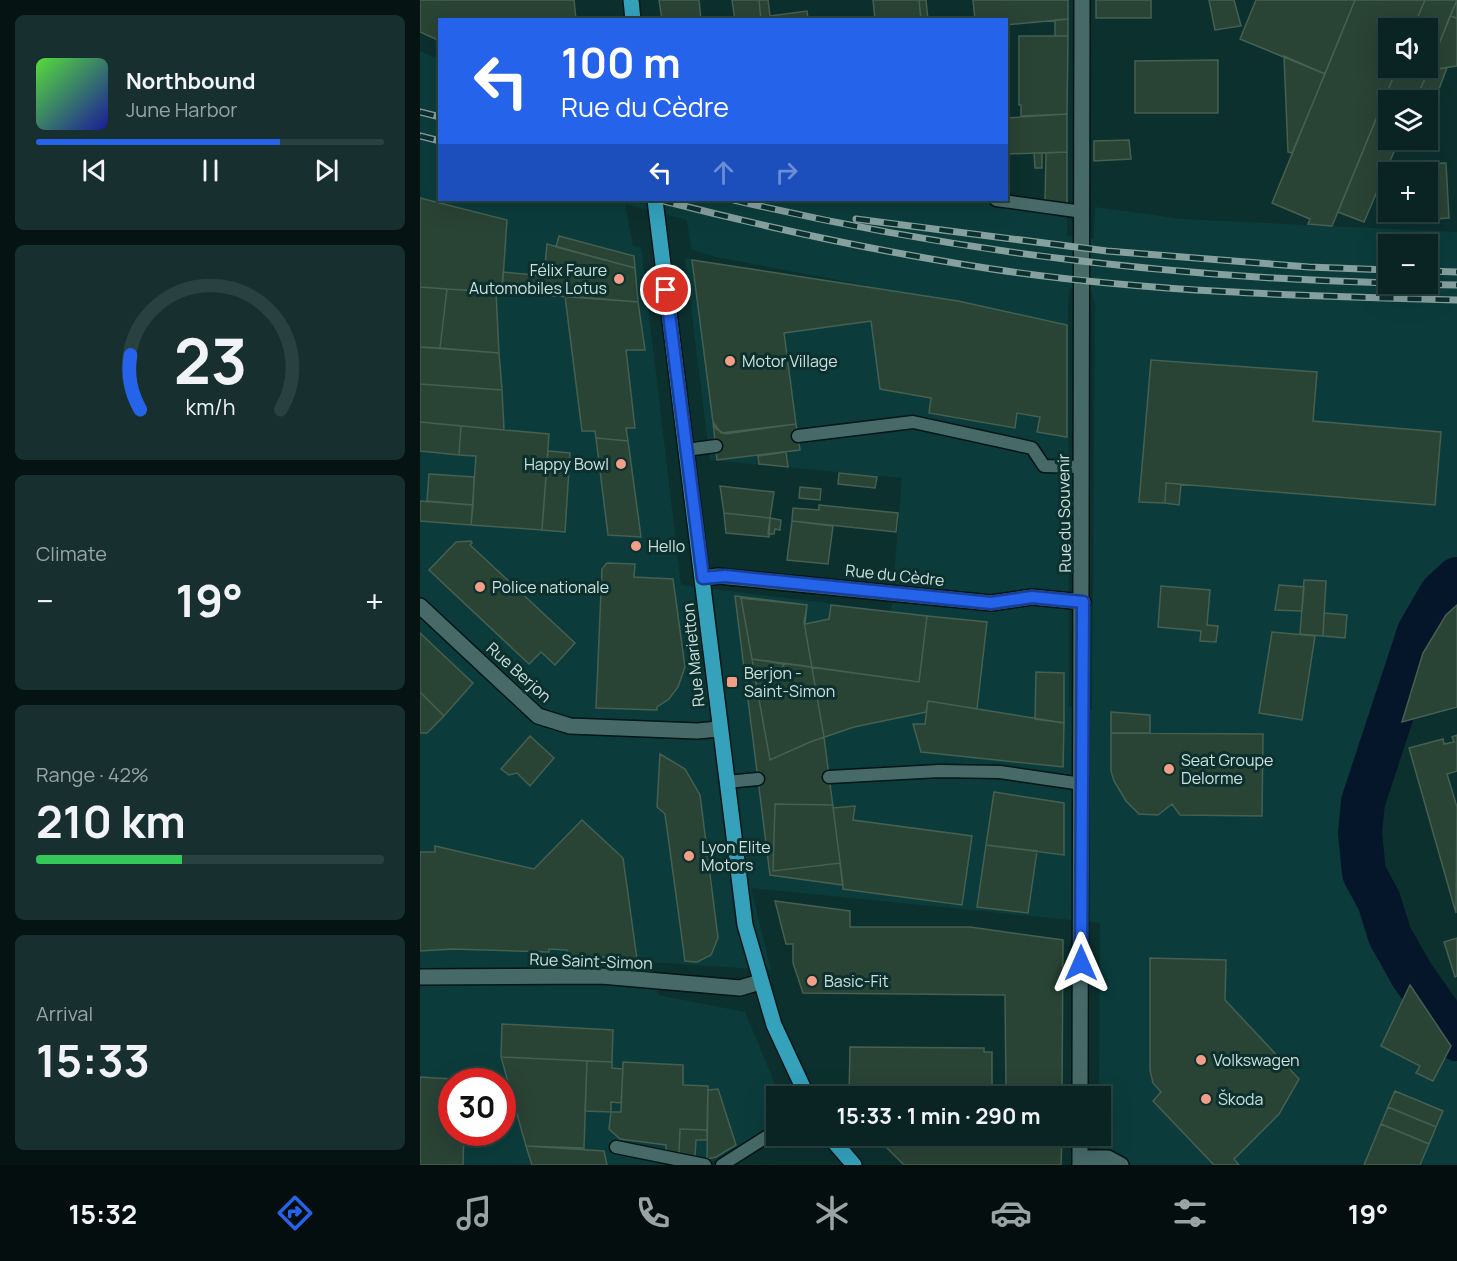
<!DOCTYPE html>
<html lang="en">
<head>
<meta charset="utf-8">
<style>
  body { margin:0; font-family:Manrope,sans-serif; background:#17302f; color:#f1f3f6; height:100vh; display:flex; flex-direction:column; font-size:22px; white-space:nowrap }
  * { box-sizing:border-box; margin:0 }
  p { font-size:20px; color:#99a4a5 }
  .icon { flex:none; width:33px; height:33px; fill:none; stroke:currentColor; stroke-width:2; stroke-linecap:round; stroke-linejoin:round }
  .map { position:relative; flex:1; overflow:hidden }
  .panel { display:flex; flex-direction:column; gap:15px; padding:15px; background:#051413; width:420px }
  .panel>* { flex:none }
  .banner { position:absolute; left:18px; top:18px; width:570px; height:183px; border-radius:0px; box-shadow:0 6px 24px #0002,0 0 0 2px #294140; background:#2563eb; color:#fff; overflow:hidden }
  .buttons { position:absolute; left:958px; top:18px; display:grid; gap:12px }
  .buttons a { display:grid; place-items:center; width:60px; height:60px; border-radius:0px; background:#092422; box-shadow:0 6px 24px #0002,0 0 0 2px #294140; font-size:30px }
  .speed { position:absolute; left:18px; top:1068px; display:flex; gap:12px; font-size:30px; font-weight:700; text-align:center }
  .speed>* { display:grid; place-content:center; width:78px; height:78px; border-radius:50%; background:#092422; box-shadow:0 6px 24px #0002,0 0 0 2px #294140; line-height:1 }
  .speed .limit { border:9px solid #d22; background:#fff; color:#111 }
  .pin { position:absolute; display:grid; place-items:center; width:51px; height:51px; color:#fff; margin:-26px; border:3px solid #fff; border-radius:50%; box-shadow:0 2px 6px #0007 }
  .me { position:absolute; width:66px; margin:-33px; rotate:0deg; stroke-linejoin:round; filter:drop-shadow(0 0 4px #0008) }
  .turn { display:flex; align-items:center; gap:21px; height:126px; padding:0 24px; font-size:27px }
  .turn .icon { width:78px; height:78px; stroke-width:2.5 }
  .turn b { display:block; font-size:42px; line-height:51px }
  .lanes { display:flex; align-items:center; height:57px; padding:0 24px; background:#0003; justify-content:center; gap:30px; direction:ltr }
  .lanes .off { opacity:.35 }
  .big { font-size:45px; font-weight:700; line-height:1.1 }
  .panel .card { flex:1; display:flex; flex-direction:column; justify-content:center; gap:9px; min-width:0; padding:0 21px; border-radius:9px; background:#17302f }
  .panel .dial { align-items:center; gap:0 }
  .dial svg { height:156px; overflow:visible; fill:none; stroke:#294140; stroke-width:7; stroke-linecap:round; text-anchor:middle }
  .dial text { fill:#f1f3f6; stroke:none }
  .song { display:flex; align-items:center; gap:18px }
  .cover { width:72px; height:72px; border-radius:9px; background:linear-gradient(135deg,hsl(110 70% 55%),hsl(240 70% 35%)) }
  .played { height:6px; border-radius:3px; background:linear-gradient(90deg,#2563eb 70%,#294140 70%) }
  .keys { display:flex; justify-content:space-around; direction:ltr }
  .heat { display:flex; justify-content:space-between; align-items:center; font-size:33px; direction:ltr }
  .charge { height:9px; border-radius:4px; background:linear-gradient(90deg,#34c759 42%,#294140 0) }
  .trip { position:absolute; left:346px; top:1086px; width:345px; height:60px; border-radius:0px; background:#092422; box-shadow:0 6px 24px #0002,0 0 0 2px #294140; font-weight:700; line-height:60px; text-align:center }
  .tabs { display:flex; height:96px; justify-content:space-around; align-items:center; background:#040e0e; color:#99a4a5 }
  .tabs .icon { width:42px; height:42px }
  .tabs .current { color:#2563eb }
  .tabs b { font-size:27px; color:#f1f3f6 }
  main { display:flex; flex:1; min-height:0 }
  .map>svg:first-child { display:block }
  .built { fill:#0b3c3b; fill-rule:evenodd }
  .lines { fill:none; stroke-linecap:round; stroke-linejoin:round }
  .river { stroke:#05162a; stroke-width:44 }
  .building { fill:#294335; stroke:#456051; stroke-width:1.5 }
  .service-casing { stroke:#001616; stroke-width:15 }
  .minor-casing { stroke:#001616; stroke-width:18 }
  .tertiary-casing { stroke:#001616; stroke-width:18 }
  .primary-casing { stroke:#001616; stroke-width:18 }
  .service { stroke:#476a68; stroke-width:12 }
  .minor { stroke:#476a68; stroke-width:15 }
  .tertiary { stroke:#476a68; stroke-width:15 }
  .primary { stroke:#35a1bb; stroke-width:15 }
  .rail-casing { stroke:#86a09e; stroke-width:7 }
  .rail { stroke:#0c302e; stroke-width:4.5; stroke-dasharray:14; stroke-linecap:butt }
  .route-casing { stroke:#184099; stroke-width:15 }
  .route { stroke:#2563eb; stroke-width:10 }
  .poi-dot { fill:#f49e87; stroke:#0c302e; stroke-width:2 }
  .labels { text-anchor:middle; stroke-width:6; stroke-linejoin:round; paint-order:stroke }
  .poi-label { font-size:16px; fill:#cde0de; stroke:#0c302e; text-anchor:start }
  .street-label { font-size:16px; fill:#cde0de; stroke:#0c302e }
</style>
</head>
<body>
<main>
<section class="panel">
<div class="card">
<div class="song"><i class="cover"></i><div><b>Northbound</b><p>June Harbor</p></div></div>
<div class="played"></div>
<div class="keys"><svg class="icon" aria-label="previous" viewBox="0 0 24 24"><path d="M18 5L8 12l10 7zM5 5v14"/></svg><svg class="icon" aria-label="pause" viewBox="0 0 24 24"><path d="M8 5v14M16 5v14"/></svg><svg class="icon" aria-label="next" viewBox="0 0 24 24"><path d="M6 5l10 7-10 7zM19 5v14"/></svg></div>
</div>
<div class="card dial"><svg viewBox="0 0 100 80">
<path d="M14 69A42 42 0 1 1 86 69"/>
<path d="M14 69A42 42 0 0 1 9 41" stroke="#2563eb"/>
<text x="50" y="56" font-size="32" font-weight="700">23</text>
<text x="50" y="72" font-size="11">km/h</text>
</svg></div>
<div class="card"><p>Climate</p>
<div class="heat"><a>−</a><b class="big">19°</b><a>+</a></div>
</div>
<div class="card"><p>Range · 42%</p><b class="big">210 km</b><div class="charge"></div></div>
<div class="card"><p>Arrival</p><b class="big">15:33</b></div>
</section>
<div class="map">
<svg width="1037" height="1165" viewBox="0 0 1037 1165">
  <rect width="100%" height="100%" fill="#0c302e"/>
  <!-- built -->
  <path class="built" d="M0 51 19 59 20 200H551L647 213V236L674 239 675 207 762 219 1037 232V568L1020 579 982 643 933 815 944 913 1037 1056V1165H678V1136H681V1096H679L680 923 331 888 351 970 230 962 238 995 325 1012 360 1096H357V1124L291 1162V1165H0ZM205 204 267 220 271 249 296 257 450 286 265 258 290 460 482 478 471 611 261 585 221 247 213 246ZM969 244H1008V284H969ZM650 288 671 291 675 305 672 710 649 707 648 302ZM32 1082H82V1132H32Z"/>
  <g class="lines">
    <!-- river -->
    <path class="river" d="M1037 579 1021 594 999 632 943 802 940 833 944 873 959 901 970 936 992 975 1037 1039"/>
  </g>
  <!-- building -->
  <path class="building" d="M0 0H154L156 20H20V41L0 32Z
    M239 0H279L281 20H242Z
    M312 0H339L341 20H315Z
    M339 0H348L350 16 387 11 388 19 341 20Z
    M453 0H499L501 20H455Z
    M499 0H506L508 20H501Z
    M553 0H648V19L586 25V20H555Z
    M676 0H731V18H676Z
    M789 0H814L821 26 795 30Z
    M836 0H935L905 74 820 39Z
    M935 0H1005L993 28H969V68H977L912 226 888 224 890 219 852 203Z
    M1005 0H1037L996 100H969V140H979L944 222 918 212 977 68H1008V28H993Z
    M1037 0V18L1030 16Z
    M1030 16 1037 18V66L1009 70Z
    M648 19V36H635V20Z
    M599 36H648L647 114 601 116V105H599Z
    M864 56 905 74 872 153 868 152Z
    M798 60V113H715V61Z
    M1027 68 1017 94H998L1009 70Z
    M647 114V152L586 154V118Z
    M709 140 711 159 674 161V141Z
    M647 152V206L625 203 626 153Z
    M614 153H622V168H615Z
    M1026 163 1029 218 999 220V212H1008V172H997V164Z
    M0 198 87 220 82 293 0 287Z
    M139 236 214 256 215 268 136 247Z
    M127 244 215 268 218 302 122 295Z
    M272 260 538 301 647 325V437L617 432 620 417 597 413 595 428 509 413 511 398 460 389 451 321 364 333 376 424 301 433 293 422Z
    M83 272 124 276 122 295 82 291Z
    M0 287 27 289 20 348 0 347Z
    M27 289 76 292 79 353 20 348Z
    M145 296 218 302 225 350H206L215 428H206L208 441 176 438 175 431H162Z
    M0 347 79 353 82 390 0 384Z
    M731 360 897 372 893 421 1021 432 1015 505 746 483 745 503 719 502Z
    M0 384 82 390 84 430 0 422Z
    M0 422 41 426 39 455 0 451Z
    M293 422 296 429 305 434 376 424 380 450 297 460Z
    M41 426 129 434 122 530 51 525 56 456 39 455Z
    M176 438 208 441 221 537 188 535Z
    M128 451 150 453 145 532 122 530Z
    M366 452 368 467 339 464 338 456Z
    M419 473 457 477 455 488 418 484Z
    M9 474 54 477 53 505 7 501Z
    M746 483 761 484 759 505 745 503Z
    M300 486 354 492 350 518 304 513Z
    M380 487 401 489 400 500 379 498Z
    M0 501 53 505 51 525 0 521Z
    M399 505 478 513 476 532 372 521 373 508 399 510Z
    M304 513 350 518 349 537 306 533Z
    M350 518 361 520 360 530 355 529 354 534H348Z
    M372 521 413 526 408 564 367 560Z
    M51 541 52 543 50 545 155 643 135 665 121 652 109 664 9 570 36 542Z
    M187 563 215 564 214 577 253 579 265 667 258 687 249 699 237 707V710L176 708 182 569Z
    M884 580 906 581 903 636 880 634Z
    M859 585 884 587 882 611 855 610Z
    M741 586 790 590 787 625 798 626 796 642 780 641 781 631 738 627Z
    M315 596 387 605 384 622 404 737 423 885 350 875Z
    M321 598 387 605 385 624 409 619 411 605 507 616 499 682 332 659Z
    M1037 605V707L982 722 1003 653 1026 615Z
    M904 613 927 615 925 638 903 636Z
    M507 616 567 622 557 709 508 701 506 712 434 727 390 742 350 760 335 677 362 679 364 663 499 682Z
    M852 632 895 636 882 720 839 713Z
    M0 633 53 683 24 716 0 692Z
    M332 659 363 664 362 679 335 677Z
    M616 672 644 673V723L615 719Z
    M0 692 24 716 7 733H0Z
    M508 701 644 723 643 767 501 752 493 724H505Z
    M691 712 730 715V733H691Z
    M691 733 843 734 842 816 760 815 752 804 738 815 719 814 706 801 694 781 691 771Z
    M1037 735V771L1027 774 1037 807 1036 913 989 748 1023 739 1024 744 1034 742 1032 737Z
    M110 736 134 758 110 786 97 773 89 775 81 769Z
    M240 754 265 769 280 795 298 938 291 955 277 962 265 961 245 814 237 807Z
    M574 792 644 803V855L566 845Z
    M355 804 413 805V808L435 806 433 820 552 836 542 905 423 889 420 863 353 871Z
    M162 820 203 858 217 959 147 955V950L129 949V952L33 949 0 951V852H15V846L114 869Z
    M566 845 617 851 608 913 557 907Z
    M355 901 430 911V927H550L643 940 642 1096H429L430 1047 564 1048V1052H572V1090H586L585 995 383 993 373 963V944H366Z
    M1037 938V976L1035 977 1024 942Z
    M730 958 806 960 805 1000 879 1079 859 1114 814 1159 819 1165H794L733 1101 741 1092 733 1083 730 1070Z
    M990 985 1031 1046 1013 1081 996 1073 1000 1066 961 1046Z
    M82 1024 193 1030 192 1062 81 1057Z
    M81 1057 167 1061 164 1148 106 1146Z
    M167 1061 192 1062V1068L203 1069 201 1103 191 1102V1112L165 1111Z
    M203 1062 263 1065V1085L288 1086 287 1130 260 1129 259 1154 246 1151V1145L200 1139 189 1129 191 1112H201Z
    M0 1077 48 1080 32 1082V1132H44L43 1165H0Z
    M298 1089 316 1145 296 1157 287 1159 288 1090Z
    M975 1091 1023 1111 1016 1127 968 1107Z
    M968 1107 1016 1127 1009 1144 961 1124Z
    M961 1124 1009 1144 1000 1165H944Z
    M260 1129 287 1130V1140H276L275 1157 259 1154Z
    M455 1136H642L641 1165H484Z
    M106 1146 184 1151 187 1165H112Z"/>
  <g class="lines">
    <defs>
      <path id="service" d="M576 200 663 212
        M378 436 493 422 612 448 624 466 661 467
        M266 450 296 446
        M409 777 519 771 580 772 662 784
        M306 782 338 779
        M196 1147 285 1165
        M302 1165 357 1130"/>
      <path id="minor" d="M283 578 298 576 571 603 612 597 663 602
        M0 606 118 716 150 726 277 731 299 729
        M660 1096C662 731 663 366 662 0
        M660 1158H688L701 1165
        M660 1165V1136"/>
      <path id="tertiary" d="M0 977 181 976 320 988 340 982"/>
      <path id="primary" d="M211 0 213 20
        M235 200 325 925 354 1025 387 1096
        M409 1136 434 1165"/>
    </defs>
    <!-- service casing -->
    <use href="#service" class="service-casing"/>
    <!-- minor casing -->
    <use href="#minor" class="minor-casing"/>
    <!-- tertiary casing -->
    <use href="#tertiary" class="tertiary-casing"/>
    <!-- primary casing -->
    <use href="#primary" class="primary-casing"/>
    <!-- service -->
    <use href="#service" class="service"/>
    <!-- minor -->
    <use href="#minor" class="minor"/>
    <!-- tertiary -->
    <use href="#tertiary" class="tertiary"/>
    <!-- primary -->
    <use href="#primary" class="primary"/>
    <defs>
      <path id="rail" d="M0 112 20 117
        M0 136 20 141
        M240 200C349 228 460 252 572 269 726 292 882 296 1037 300
        M314 200C529 251 747 277 969 283
        M436 219 687 251 889 267 969 270
        M1008 271 1037 272
        M980 284 1037 285"/>
    </defs>
    <!-- rail casing -->
    <use href="#rail" class="rail-casing"/>
    <!-- rail -->
    <use href="#rail" class="rail"/>
  </g>
  <g class="lines">
    <defs>
      <path id="route" d="M246 290 283 578 305 576 571 603 612 597 663 602 661 963"/>
    </defs>
    <!-- route casing -->
    <use href="#route" class="route-casing"/>
    <!-- route -->
    <use href="#route" class="route"/>
  </g>
  <!-- markers -->
  <g class="poi-dot">
    <circle cx="199" cy="279" r="6"/>
    <circle cx="310" cy="361" r="6"/>
    <circle cx="201" cy="464" r="6"/>
    <circle cx="216" cy="546" r="6"/>
    <circle cx="60" cy="587" r="6"/>
    <rect x="306" y="676" width="12" height="12" rx="3"/>
    <circle cx="749" cy="769" r="6"/>
    <circle cx="269" cy="856" r="6"/>
    <circle cx="392" cy="981" r="6"/>
    <circle cx="781" cy="1060" r="6"/>
    <circle cx="786" cy="1099" r="6"/>
  </g>
  <g class="labels">
    <!-- poi labels -->
    <g class="poi-label">
      <text x="187" y="276" text-anchor="end">Félix Faure<tspan x="187" dy="18">Automobiles Lotus</tspan></text>
      <text x="322" y="367">Motor Village</text>
      <text x="189" y="470" text-anchor="end">Happy Bowl</text>
      <text x="228" y="552">Hello</text>
      <text x="72" y="593">Police nationale</text>
      <text x="324" y="679">Berjon -<tspan x="324" dy="18">Saint-Simon</tspan></text>
      <text x="761" y="766">Seat Groupe<tspan x="761" dy="18">Delorme</tspan></text>
      <text x="281" y="853">Lyon Elite<tspan x="281" dy="18">Motors</tspan></text>
      <text x="404" y="987">Basic-Fit</text>
      <text x="793" y="1066">Volkswagen</text>
      <text x="798" y="1105">Škoda</text>
    </g>
    <!-- street labels -->
    <g class="street-label">
      <text transform="translate(644 513) rotate(-91)" y="6">Rue du Souvenir</text>
      <text transform="translate(475 575) rotate(6)" y="6">Rue du Cèdre</text>
      <text transform="translate(273 655) rotate(-96)" y="6">Rue Marietton</text>
      <text transform="translate(99 672) rotate(42)" y="6">Rue Berjon</text>
      <text transform="translate(171 961) rotate(2)" y="6">Rue Saint-Simon</text>
    </g>
  </g>
</svg>
<div class="buttons">
<a><svg class="icon" aria-label="sound" viewBox="0 0 24 24"><path d="M4 9h4l5-4v14l-5-4H4zM17 9q2 3 0 6"/></svg></a>
<a><svg class="icon" aria-label="layers" viewBox="0 0 24 24"><path d="M12 4l9 5-9 5-9-5zM3 14l9 5 9-5"/></svg></a>
<a>+</a>
<a>−</a>
</div>
<div class="speed"><div class="limit">30</div></div>
<div class="pin" style="left:246px;top:290px;background:#d93025"><svg class="icon" aria-label="arrive" viewBox="0 0 24 24"><path d="M6 21V4h12l-3 4 3 4H6"/></svg></div>
<svg class="me" style="left:661px;top:963px" viewBox="-20 -20 40 40"><path d="M0-17L14 15 0 8-14 15z" fill="#2563eb" stroke="#fff" stroke-width="4"/></svg>
<div class="trip">15:33 · 1 min · 290 m</div>
<div class="banner">
<div class="turn"><svg class="icon" aria-label="left" viewBox="0 0 24 24"><path d="M17 20v-9H6M10 6l-5 5 5 5"/></svg><div><b>100 m</b>Rue du Cèdre</div></div>
<div class="lanes"><svg class="icon" aria-label="left" viewBox="0 0 24 24"><path d="M17 20v-9H6M10 6l-5 5 5 5"/></svg><svg class="icon off" aria-label="ahead" viewBox="0 0 24 24"><path d="M12 20V5M6 11l6-6 6 6"/></svg><svg class="icon off" aria-label="right" viewBox="0 0 24 24"><path d="M7 20v-9h11M14 6l5 5-5 5"/></svg></div>
</div>
</div>
</main>
<nav class="tabs">
<b>15:32</b>
<svg class="icon current" aria-label="directions" viewBox="0 0 24 24"><path d="M12 3l9 9-9 9-9-9zM9 14v-3h6M13 9l2 2-2 2"/></svg>
<svg class="icon" aria-label="music" viewBox="0 0 24 24"><path d="M9 18V5l10-2v13"/><circle cx="6" cy="18" r="3"/><circle cx="16" cy="16" r="3"/></svg>
<svg class="icon" aria-label="phone" viewBox="0 0 24 24"><path d="M5 4h4l2 5-3 2q2 4 5 5l2-3 5 2v4C11 20 4 13 5 4z"/></svg>
<svg class="icon" aria-label="climate" viewBox="0 0 24 24"><path d="M12 3v18M4 7l16 10M4 17L20 7"/></svg>
<svg class="icon" aria-label="car" viewBox="0 0 24 24"><path d="M5 17H2v-5l4-1 3-4h7l3 4 3 1v5h-3M9 17h6M6 11h13"/><circle cx="7" cy="17" r="2"/><circle cx="17" cy="17" r="2"/></svg>
<svg class="icon" aria-label="filters" viewBox="0 0 24 24"><path d="M4 7h16M4 17h16"/><circle cx="9" cy="7" r="2"/><circle cx="15" cy="17" r="2"/></svg>
<b>19°</b>
</nav>
</body>
</html>
